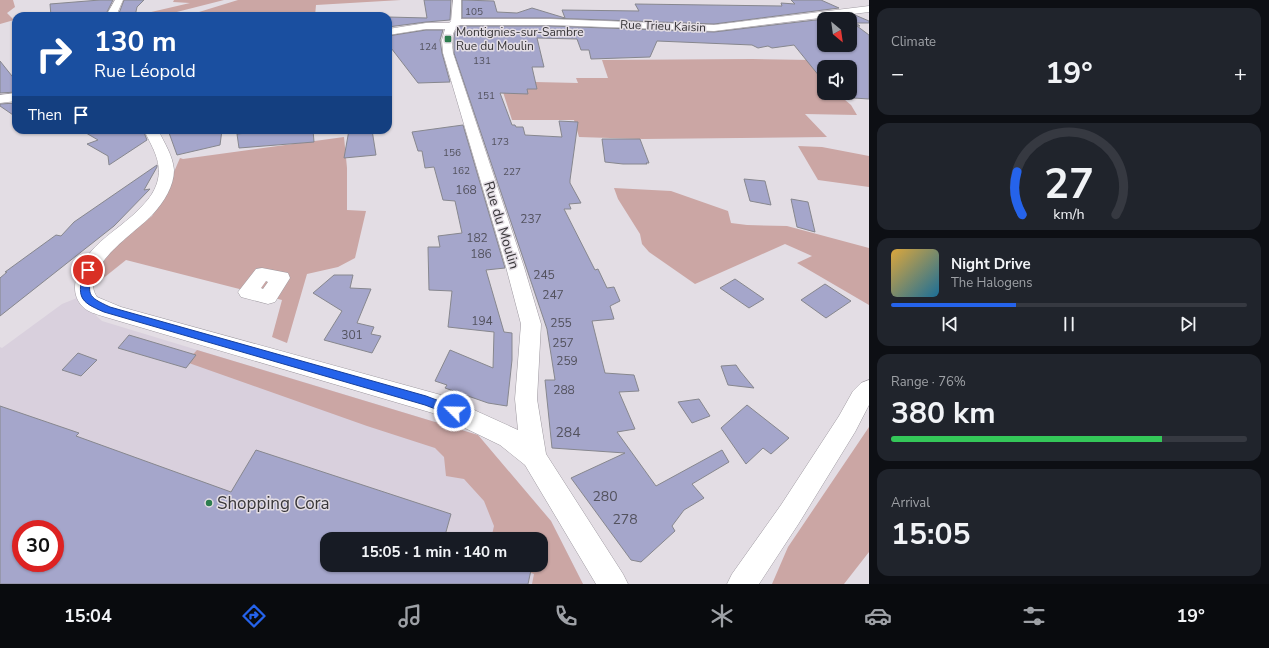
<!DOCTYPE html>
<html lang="en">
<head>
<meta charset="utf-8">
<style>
  body { margin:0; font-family:"Nunito Sans",sans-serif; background:#20242c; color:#f1f3f6; height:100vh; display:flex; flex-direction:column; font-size:15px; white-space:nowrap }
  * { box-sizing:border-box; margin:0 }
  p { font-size:13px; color:#9ea1a6 }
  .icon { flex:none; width:22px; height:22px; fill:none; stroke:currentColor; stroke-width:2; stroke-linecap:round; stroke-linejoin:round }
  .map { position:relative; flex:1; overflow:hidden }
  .side { display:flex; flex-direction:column; gap:8px; padding:8px; background:#0d0f14; width:400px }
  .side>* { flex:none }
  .hud { position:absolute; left:12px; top:12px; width:380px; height:122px; border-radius:12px; box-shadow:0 1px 3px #0004; background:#1a4fa0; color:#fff; overflow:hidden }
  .needle { width:26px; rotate:151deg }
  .tools { position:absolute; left:817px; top:12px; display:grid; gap:8px }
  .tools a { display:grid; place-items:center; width:40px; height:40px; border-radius:8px; background:#171b24; box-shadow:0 1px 3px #0004; font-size:20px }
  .speed { position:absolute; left:12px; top:520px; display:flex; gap:8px; font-size:20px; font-weight:700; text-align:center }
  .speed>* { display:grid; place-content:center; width:52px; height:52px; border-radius:50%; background:#171b24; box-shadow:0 1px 3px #0004; line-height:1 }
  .speed .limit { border:6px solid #d22; background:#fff; color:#111 }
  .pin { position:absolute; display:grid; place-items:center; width:34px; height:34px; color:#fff; margin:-17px; border:2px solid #fff; border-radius:50%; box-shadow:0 1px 4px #0007 }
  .me { position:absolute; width:44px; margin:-22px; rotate:293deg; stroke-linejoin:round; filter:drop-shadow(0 0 3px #0008) }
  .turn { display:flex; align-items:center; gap:14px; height:84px; padding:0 16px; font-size:18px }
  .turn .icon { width:52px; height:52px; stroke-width:2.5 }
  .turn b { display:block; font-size:28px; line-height:34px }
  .then { display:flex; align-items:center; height:38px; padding:0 16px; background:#0003; gap:8px; font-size:15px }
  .big { font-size:30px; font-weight:700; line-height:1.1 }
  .side .widget { flex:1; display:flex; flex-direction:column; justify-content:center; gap:6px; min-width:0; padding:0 14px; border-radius:12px; background:#20242c }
  .side .dial { align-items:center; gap:0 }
  .dial svg { height:104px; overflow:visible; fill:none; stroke:#363941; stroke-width:7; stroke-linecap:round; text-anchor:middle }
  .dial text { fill:#f1f3f6; stroke:none }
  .song { display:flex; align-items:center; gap:12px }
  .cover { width:48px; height:48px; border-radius:6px; background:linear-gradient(135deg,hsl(40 70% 55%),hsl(200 70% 35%)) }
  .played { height:4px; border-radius:2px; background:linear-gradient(90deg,#2563eb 35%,#363941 35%) }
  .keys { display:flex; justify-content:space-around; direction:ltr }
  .heat { display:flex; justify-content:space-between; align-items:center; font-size:22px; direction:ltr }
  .charge { height:6px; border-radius:3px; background:linear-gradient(90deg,#34c759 76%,#363941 0) }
  .trip { position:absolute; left:320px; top:532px; width:228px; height:40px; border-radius:12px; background:#171b24; box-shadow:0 1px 3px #0004; font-weight:700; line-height:40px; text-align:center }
  .tab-bar { display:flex; height:64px; justify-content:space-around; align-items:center; background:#090b0e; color:#9ea1a6 }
  .tab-bar .icon { width:28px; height:28px }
  .tab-bar .selected { color:#2563eb }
  .tab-bar b { font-size:18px; color:#f1f3f6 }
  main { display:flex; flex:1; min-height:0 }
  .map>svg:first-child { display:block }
  .built { fill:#d9d0dd; fill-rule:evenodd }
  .green { fill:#cba6a4 }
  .building { fill:#a5a6cb; stroke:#87878e; fill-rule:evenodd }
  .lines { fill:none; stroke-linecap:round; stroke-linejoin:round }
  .minor-casing { stroke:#9e99a0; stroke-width:1 }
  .minor { fill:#fff; fill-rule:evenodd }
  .route { fill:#2563eb; stroke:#184099 }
  .poi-dot { fill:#2d7d4e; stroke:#e3dde4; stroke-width:1.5 }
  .labels { text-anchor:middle; stroke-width:3; stroke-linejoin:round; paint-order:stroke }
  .far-number-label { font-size:10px; fill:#53525e }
  .far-street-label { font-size:12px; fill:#383639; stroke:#e3dde4 }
  .far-poi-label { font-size:12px; fill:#383639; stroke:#e3dde4; text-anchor:start }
  .number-label { font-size:12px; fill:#53525e }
  .street-label { font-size:14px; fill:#383639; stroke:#e3dde4 }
  .near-number-label { font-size:14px; fill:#53525e }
  .near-poi-label { font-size:17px; fill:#383639; stroke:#e3dde4; text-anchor:start }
</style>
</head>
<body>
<main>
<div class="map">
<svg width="869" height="584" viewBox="0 0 869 584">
  <rect width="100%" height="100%" fill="#e3dde4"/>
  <!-- built -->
  <path class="built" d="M77 298 102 321 478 435 551 521 583 584H0V347L2 348 62 304ZM21 529H55V563H21ZM327 539H541V565H327Z"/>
  <!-- green -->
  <path class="green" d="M0 0H13L15 7 7 13 14 20 0 24Z
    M174 0H224L161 16H134L190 3 173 2Z
    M238 0H401L316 5 315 16H186Z
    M752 59 811 60 824 74V93H849L838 94 851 105 857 115 805 114 827 137 642 139 579 137 574 120H512L502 89H536L535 82 578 83 576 78H608L602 60Z
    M344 137 347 168V210L366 211 355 258 338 267 307 274 287 343 272 337 282 300 126 260 101 280 103 262 118 242 152 216 167 188 180 158 183 159Z
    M798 146 822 147 869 156V187L818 180Z
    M614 188 671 191 728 211 731 223 747 225 787 226 869 248V305L797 263 812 256 785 244 695 284 649 252 642 244 640 234 618 199Z
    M197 350 478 435 551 521 583 584H532L534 574 511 565H541V539H491L494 526 484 501 464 479 446 476 444 457 435 448 367 426 186 362Z
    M869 427V552L844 584H772L788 547Z"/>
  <!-- building -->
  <path class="building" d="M100 0H113L105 16H51L50 4Z
    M124 0H144L137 7 135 16H118Z
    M424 0H451L450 20 426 22 388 27V17L427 18Z
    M462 0 494 1 497 12 517 13 532 8 565 18 562 10 639 11 635 4 782 6 781 3 795 4 791 0H821L839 8 714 24 550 18H462Z
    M855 15 869 21V23H856L860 26H857L869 35V99L838 97 834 93H850V67H824V82L794 45 772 48 768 46 758 48 752 45 657 41 650 57 591 59 589 50H581L577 39 537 38 544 67H532L537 89H527L528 94 500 93 512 125H515L516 127H523L525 135 562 137 559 121 578 122 570 180V183L581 203 569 204 571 209H564L595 270 598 269 607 288 614 287 620 301 610 306 614 319 592 321 605 373 634 375 639 391 619 392 635 429 617 432 656 486 722 450 729 462 692 484 704 498 684 510 672 526 675 531 641 562 631 560 571 478 625 453 552 448 545 380H555L547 329 454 53V38L455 32 460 26H550L714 32 824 19V45H850V19H824Z
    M426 30H443L440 40 442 53 450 82 418 83 388 44V36Z
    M0 61 16 81V92L0 93Z
    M16 103V117L0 106V104Z
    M463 125 505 268 486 270 504 332 512 333V360L507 406 488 403 445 388 447 385 435 381 450 350 493 368 494 332 448 327 452 291 429 290 428 247H440L438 236 462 233 455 201 443 200 434 167 425 168 422 151H418L412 132Z
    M81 130H143L147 140 109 165 108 156 87 144 98 140Z
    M168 130H222L220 145 177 155Z
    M276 130H313L314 142 239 148 237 134Z
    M349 130H372L376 155 344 158Z
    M602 139H640L649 163H646L647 164H623L605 162Z
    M157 165V167L144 190 150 189 114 226 0 316V278L7 272H5L56 235 61 236 74 222Z
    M744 179 765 181 771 205 750 201Z
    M791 199 808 202 815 232 797 227Z
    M334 275H353L350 288 371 289 357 323 374 327 371 334 381 336 372 353 324 340 342 311 313 293Z
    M735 279 764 299 749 308 720 288Z
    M825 284 851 301 826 318 801 300Z
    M129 335 196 355 186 368 118 348Z
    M78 353 97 360 81 376 62 370Z
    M736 365 740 371 754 388 728 385 721 366Z
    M699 399 710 416 692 423 678 402Z
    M747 405 789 438 771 454 763 448 746 464 721 428Z
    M0 406 79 433 76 436 231 492 256 450 451 514 444 539H327V565H516L531 570 528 584H0ZM21 529H55V563H21Z"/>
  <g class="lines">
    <defs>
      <path id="minor" d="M115 0H123L116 16H106Z
        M453 0H461V19H550L714 25 869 6V12L714 31 550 25H459C450 33 452 43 453 53L524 267 541 324 537 399 546 454 623 574 628 584H596L525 465 500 445 436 414 102 316C96 314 88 312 83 307 65 289 81 262 95 247 110 232 129 221 143 205 150 198 156 189 158 179 162 161 151 145 144 130H158C164 142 173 156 174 170 174 186 164 202 153 214 138 231 77 269 97 297L121 307 441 395 518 430 515 399 521 324 506 267 443 53 442 40 445 29H426L388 35V29L426 23H449L451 21Z
        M16 93V101L0 103V95Z
        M262 268 288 273 290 278 275 302 268 304 241 297 238 292 256 269ZM266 281 268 282 263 289 261 288Z
        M869 380V405L855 432 799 523 759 584H727L732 574 781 505 839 416 853 391 861 383Z"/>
    </defs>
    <!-- minor casing -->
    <use href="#minor" class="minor-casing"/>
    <!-- minor -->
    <use href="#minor" class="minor"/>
  </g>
  <!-- route -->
  <path class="route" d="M88 267 92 270C88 295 86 296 110 307L426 396 458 408 460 411 458 415 454 416 425 405 104 312C78 301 78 297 83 270Z"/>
  <!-- markers -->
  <g class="poi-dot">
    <rect x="444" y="35" width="8" height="8" rx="2"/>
    <circle cx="209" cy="503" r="4"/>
  </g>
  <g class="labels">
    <!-- far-number labels -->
    <g class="far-number-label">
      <text x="474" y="15">105</text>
      <text x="428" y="50">124</text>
      <text x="482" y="64">131</text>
      <text x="486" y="99">151</text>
      <text x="500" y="145">173</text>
      <text x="452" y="156">156</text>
      <text x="461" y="174">162</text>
      <text x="512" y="175">227</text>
    </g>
    <!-- far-street labels -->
    <g class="far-street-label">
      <text transform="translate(663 26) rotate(2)" y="4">Rue Trieu Kaisin</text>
    </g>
    <!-- far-poi labels -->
    <g class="far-poi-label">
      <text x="456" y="36">Montignies-sur-Sambre<tspan x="456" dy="14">Rue du Moulin</tspan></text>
    </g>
    <!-- number labels -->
    <g class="number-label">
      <text x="466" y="194">168</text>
      <text x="531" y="223">237</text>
      <text x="477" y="242">182</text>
      <text x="481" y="258">186</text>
      <text x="544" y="279">245</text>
      <text x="553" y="299">247</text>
      <text x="482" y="325">194</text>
      <text x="561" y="327">255</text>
      <text x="352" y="339">301</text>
      <text x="563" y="347">257</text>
      <text x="567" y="365">259</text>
      <text x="564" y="394">288</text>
    </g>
    <!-- street labels -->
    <g class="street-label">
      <text transform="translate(502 225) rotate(73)" y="5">Rue du Moulin</text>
    </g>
    <!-- near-number labels -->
    <g class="near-number-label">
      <text x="568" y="437">284</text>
      <text x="605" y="501">280</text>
      <text x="625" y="524">278</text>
    </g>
    <!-- near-poi labels -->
    <g class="near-poi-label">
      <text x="217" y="509">Shopping Cora</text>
    </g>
  </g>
</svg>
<div class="tools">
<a><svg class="needle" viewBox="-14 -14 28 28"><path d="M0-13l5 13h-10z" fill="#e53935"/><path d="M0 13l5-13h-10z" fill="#9ea1a6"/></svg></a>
<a><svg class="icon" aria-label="sound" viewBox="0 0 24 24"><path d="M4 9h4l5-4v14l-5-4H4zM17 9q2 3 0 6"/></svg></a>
</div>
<div class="speed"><div class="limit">30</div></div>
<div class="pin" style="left:88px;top:270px;background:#d93025"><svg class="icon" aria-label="arrive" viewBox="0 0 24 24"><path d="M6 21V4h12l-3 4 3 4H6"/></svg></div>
<svg class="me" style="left:454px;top:411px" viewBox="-20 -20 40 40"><circle r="17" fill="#2563eb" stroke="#fff" stroke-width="3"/><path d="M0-11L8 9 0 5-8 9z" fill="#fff"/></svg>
<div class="trip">15:05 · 1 min · 140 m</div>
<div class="hud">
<div class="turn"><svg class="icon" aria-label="right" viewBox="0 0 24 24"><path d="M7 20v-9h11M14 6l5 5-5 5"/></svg><div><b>130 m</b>Rue Léopold</div></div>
<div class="then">Then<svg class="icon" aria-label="arrive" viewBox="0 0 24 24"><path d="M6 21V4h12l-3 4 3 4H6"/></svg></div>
</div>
</div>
<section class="side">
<div class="widget"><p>Climate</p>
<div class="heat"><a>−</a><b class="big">19°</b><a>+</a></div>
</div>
<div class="widget dial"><svg viewBox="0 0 100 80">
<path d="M14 69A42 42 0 1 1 86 69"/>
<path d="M14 69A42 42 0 0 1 10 36" stroke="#2563eb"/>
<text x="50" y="56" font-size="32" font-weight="700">27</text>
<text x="50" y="72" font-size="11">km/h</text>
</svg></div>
<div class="widget">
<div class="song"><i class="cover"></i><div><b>Night Drive</b><p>The Halogens</p></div></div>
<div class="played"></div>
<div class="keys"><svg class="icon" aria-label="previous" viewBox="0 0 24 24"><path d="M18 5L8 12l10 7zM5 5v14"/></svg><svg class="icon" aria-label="pause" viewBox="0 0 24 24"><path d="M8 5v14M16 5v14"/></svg><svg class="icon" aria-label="next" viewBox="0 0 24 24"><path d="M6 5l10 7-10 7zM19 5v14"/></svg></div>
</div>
<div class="widget"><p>Range · 76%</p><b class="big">380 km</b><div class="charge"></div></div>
<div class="widget"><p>Arrival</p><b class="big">15:05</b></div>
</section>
</main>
<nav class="tab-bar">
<b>15:04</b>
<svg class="icon selected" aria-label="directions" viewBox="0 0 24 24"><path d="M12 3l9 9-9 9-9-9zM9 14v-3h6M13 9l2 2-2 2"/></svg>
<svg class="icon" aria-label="music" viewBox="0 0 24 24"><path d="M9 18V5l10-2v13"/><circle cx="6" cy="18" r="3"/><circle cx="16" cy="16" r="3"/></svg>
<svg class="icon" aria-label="phone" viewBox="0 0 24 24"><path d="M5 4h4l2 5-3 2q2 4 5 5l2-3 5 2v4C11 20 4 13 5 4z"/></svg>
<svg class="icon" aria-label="climate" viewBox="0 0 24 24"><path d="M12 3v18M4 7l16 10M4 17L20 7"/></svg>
<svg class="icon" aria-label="car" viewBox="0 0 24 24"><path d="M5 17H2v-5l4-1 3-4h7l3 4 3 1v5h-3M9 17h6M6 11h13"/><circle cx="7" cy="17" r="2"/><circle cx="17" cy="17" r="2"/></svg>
<svg class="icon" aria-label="filters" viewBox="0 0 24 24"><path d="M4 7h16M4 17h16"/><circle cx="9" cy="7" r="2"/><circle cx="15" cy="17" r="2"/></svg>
<b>19°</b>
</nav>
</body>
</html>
